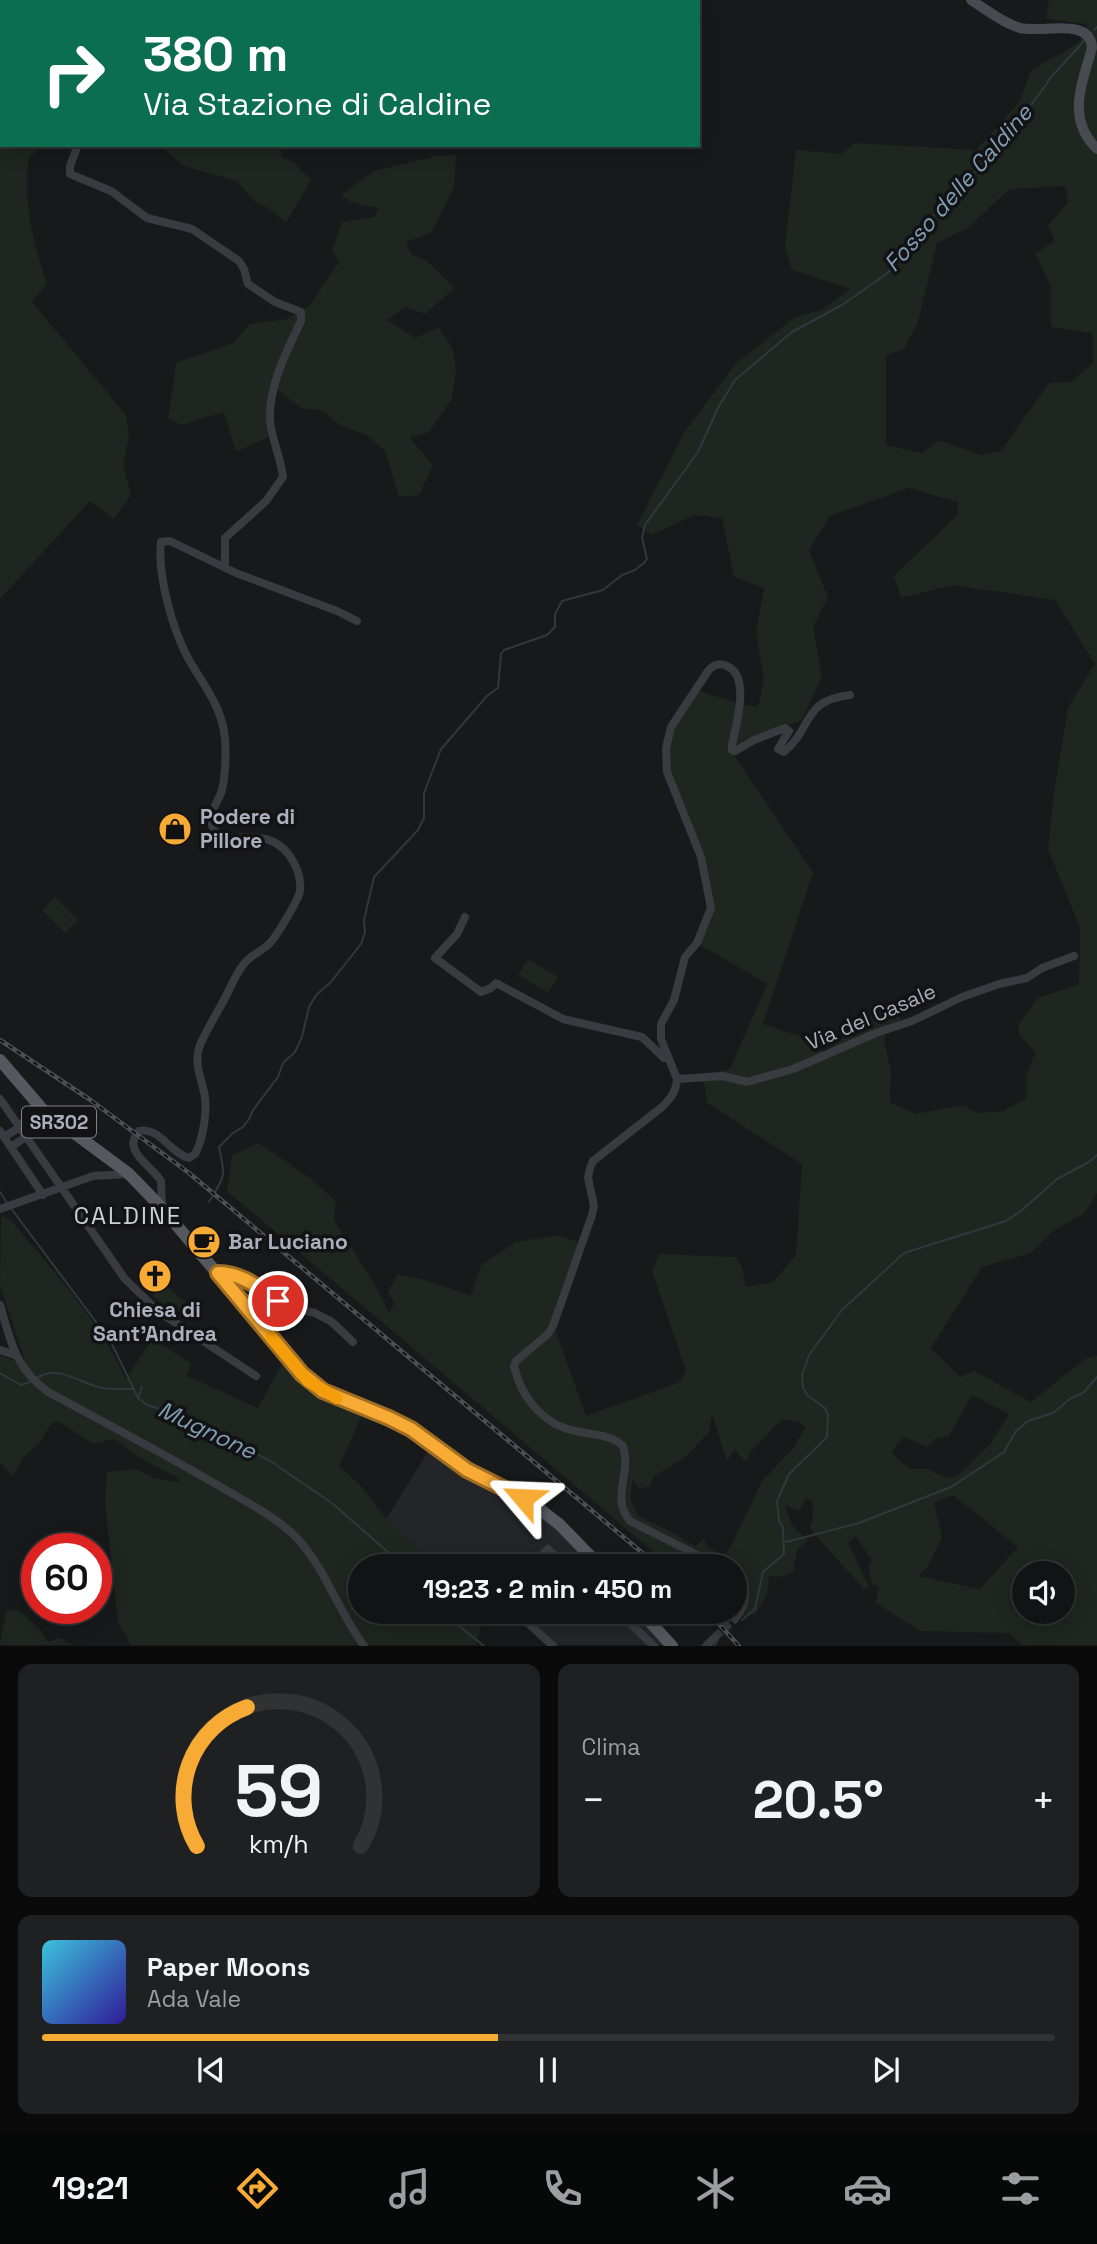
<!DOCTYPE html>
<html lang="it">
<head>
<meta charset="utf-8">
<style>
  body { margin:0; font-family:"Space Grotesk",sans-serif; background:#1f2022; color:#f1f3f6; height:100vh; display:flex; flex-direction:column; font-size:26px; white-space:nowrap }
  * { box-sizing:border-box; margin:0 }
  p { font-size:23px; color:#9c9ea0 }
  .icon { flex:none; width:38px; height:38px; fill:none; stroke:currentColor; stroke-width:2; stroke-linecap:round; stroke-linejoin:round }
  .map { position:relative; height:1646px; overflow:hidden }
  .drawer { display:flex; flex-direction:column; gap:18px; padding:18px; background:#0a0a0b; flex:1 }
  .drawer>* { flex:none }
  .guide { position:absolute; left:0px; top:0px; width:700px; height:147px; box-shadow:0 4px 18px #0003,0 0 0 2px #313234; background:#0b6e4f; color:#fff; overflow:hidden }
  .buttons { position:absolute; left:1012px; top:1561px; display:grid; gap:14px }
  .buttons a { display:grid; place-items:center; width:63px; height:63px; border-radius:50%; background:#121314; box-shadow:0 4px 18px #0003,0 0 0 2px #313234; font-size:35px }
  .speed { position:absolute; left:21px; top:1533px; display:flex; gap:14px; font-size:35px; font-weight:700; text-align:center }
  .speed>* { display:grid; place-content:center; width:91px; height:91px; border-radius:50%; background:#121314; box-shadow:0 4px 18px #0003,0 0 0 2px #313234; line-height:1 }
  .speed .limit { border:10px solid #d22; background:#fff; color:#111 }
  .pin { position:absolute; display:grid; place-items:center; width:60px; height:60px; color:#fff; margin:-30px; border:4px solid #fff; border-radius:50%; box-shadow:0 2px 7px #0007 }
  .me { position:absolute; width:77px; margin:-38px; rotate:296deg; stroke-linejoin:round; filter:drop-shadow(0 0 5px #0008) }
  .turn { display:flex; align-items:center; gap:24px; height:147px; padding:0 28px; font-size:32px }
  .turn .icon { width:91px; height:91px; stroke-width:2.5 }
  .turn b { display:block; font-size:49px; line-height:60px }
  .big { font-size:52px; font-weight:800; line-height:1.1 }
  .drawer .widget { flex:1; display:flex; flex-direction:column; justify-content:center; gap:10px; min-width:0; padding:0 24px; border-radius:14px; background:#1f2022 }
  .drawer .dial { align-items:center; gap:0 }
  .dial svg { height:182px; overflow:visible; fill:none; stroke:#313234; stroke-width:7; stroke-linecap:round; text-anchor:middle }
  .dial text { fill:#f1f3f6; stroke:none }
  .song { display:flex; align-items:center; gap:21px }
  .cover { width:84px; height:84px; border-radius:10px; background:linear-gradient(135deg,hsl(190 70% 55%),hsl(250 70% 35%)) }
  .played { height:7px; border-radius:4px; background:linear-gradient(90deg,#f7aa34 45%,#313234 45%) }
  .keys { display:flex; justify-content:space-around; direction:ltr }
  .heat { display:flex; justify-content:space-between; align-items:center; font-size:38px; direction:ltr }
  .drawer .tiles { flex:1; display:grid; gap:18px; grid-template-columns:1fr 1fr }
  .widget:last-child { grid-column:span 2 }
  .trip { position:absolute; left:348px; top:1554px; width:399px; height:70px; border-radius:35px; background:#121314; box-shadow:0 4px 18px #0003,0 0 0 2px #313234; font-weight:800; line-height:70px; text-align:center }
  .tabs { display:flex; height:112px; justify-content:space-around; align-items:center; background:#070808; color:#9c9ea0 }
  .tabs .icon { width:49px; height:49px }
  .tabs .on { color:#f7aa34 }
  .tabs b { font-size:32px; color:#f1f3f6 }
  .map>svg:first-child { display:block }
  .built { fill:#242528 }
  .green { fill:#1e261f; fill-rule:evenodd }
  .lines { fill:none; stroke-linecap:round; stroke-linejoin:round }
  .stream { stroke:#2e393f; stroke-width:2 }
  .minor-tunnel { stroke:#35373b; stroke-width:8; stroke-dasharray:8 4; stroke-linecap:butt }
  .minor { stroke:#393b40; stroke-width:8 }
  .secondary { stroke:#474a50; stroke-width:10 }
  .primary { stroke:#55585f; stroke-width:12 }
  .rail-casing { stroke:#4c4f55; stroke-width:4.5 }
  .rail { stroke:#131316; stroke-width:2; stroke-dasharray:5; stroke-linecap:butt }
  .route-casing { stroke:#a16e22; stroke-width:18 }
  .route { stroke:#f7aa34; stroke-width:12 }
  .slow { stroke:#f59e0b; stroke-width:12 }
  .labels { text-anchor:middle; stroke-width:7; stroke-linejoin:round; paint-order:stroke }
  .shield { fill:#131316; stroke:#7d818a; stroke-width:2 }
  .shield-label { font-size:19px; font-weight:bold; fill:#aab0bb }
  .poi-label { font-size:21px; font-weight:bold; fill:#aab0bb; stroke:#131316; text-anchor:start }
  .street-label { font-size:21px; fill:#aab0bb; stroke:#131316 }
  .water-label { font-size:23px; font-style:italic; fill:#81a0b6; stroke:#131316 }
  .quarter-label { font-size:24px; letter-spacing:2px; fill:#cccfd7; stroke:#131316 }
</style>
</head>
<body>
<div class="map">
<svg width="1097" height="1646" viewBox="0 0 1097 1646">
  <rect width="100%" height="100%" fill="#18191b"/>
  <!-- built -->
  <path class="built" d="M436 1439 467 1463 560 1518 608 1566H436L386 1519Z
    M509 1612H649L678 1645H546Z"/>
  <!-- green -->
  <path class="green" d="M0 0 166 2H2V145H44L29 157C22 201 34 243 47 284L32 302 126 415 129 437 123 463 131 495 114 519 90 501 0 599Z
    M1049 0H1097V1193L1084 1214 1053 1231 1031 1253 982 1267 931 1348 960 1377 974 1371 1031 1402 1085 1359 1097 1356V1645H1022L1009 1633 920 1631 876 1603 879 1586 872 1584 868 1565 872 1561 856 1536 848 1543 869 1586 864 1589 809 1528 812 1523 813 1503 806 1498 799 1511 785 1505 792 1525 808 1541 797 1550 793 1572 780 1577 769 1576 767 1594 756 1614 724 1619 717 1612H735V1566H670L227 1191 232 1155 259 1143 310 1178 336 1201 334 1220 375 1285 389 1313 394 1304 388 1292 397 1274 424 1280 471 1296 481 1265 516 1242 557 1235 582 1243 553 1323 586 1416 680 1382 686 1371 652 1271 659 1254 736 1257 742 1267 746 1287 773 1282 796 1255 802 1164 707 1103 703 1075 730 1069 767 984 697 943 711 908 701 857 667 772 671 727 697 690 739 704 758 707 764 680 756 632 764 588 734 577 722 518 694 515 652 535 637 525 685 431 736 363 794 318 821 310 850 289 792 270 785 246 796 150 841 154 855 143 976 150 1020 101 1031 70 1079 43 1087 24 1046 19ZM1065 186 1068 202 1048 226 1055 241 1035 253 1051 287V327L1093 333V363L1071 382 1049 383 1001 451 982 455 939 440 922 453 886 445V355L904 349 918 322 937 243 966 229 1010 189ZM908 488 957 502 958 514 894 576 901 598 953 585 1055 600 1095 664 1068 708 1054 793 1048 849 1080 928 1079 985 1039 997 1018 1025 1020 1036 1035 1052 1027 1074V1098L1004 1111 978 1113 964 1105 915 1114 890 1102 891 1071 884 1041 886 1033 901 1022 898 1008H880L824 1053 819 1049 818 1042 763 1024 813 872 733 754 744 741 802 720 822 676 813 627 828 597 809 550 830 516ZM972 1395 1009 1414 990 1444 958 1476 947 1478 927 1469H910L891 1453 904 1437 927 1447 936 1438 949 1436ZM712 1414 727 1461 735 1449 743 1460H747L750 1452 782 1419 799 1422 805 1427 794 1447 762 1481 730 1548 722 1556 707 1546 704 1538 695 1546 668 1530 638 1516 630 1499 633 1480 639 1488 650 1487 654 1476 685 1458 709 1432ZM953 1495 1018 1547 980 1589 919 1576 928 1566 942 1538 934 1502ZM1024 1573H1062V1612H1024Z
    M160 145H281V156L294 163 311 180 286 223 270 209 255 202 237 181 183 166Z
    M456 155 454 187 431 233 406 242 411 254 427 261 455 288 425 314 406 307 387 320 415 338 439 327 453 350 456 370 452 399 429 432 410 438 433 465 419 495 399 497 385 451 368 436 340 425 323 411 301 408 279 391 273 389 272 435 236 452 224 412 182 425 168 419 176 363 233 343 250 324 287 319 310 305 339 262 332 250 342 222 374 217 378 208 351 202 341 195 374 171 437 156Z
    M55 897 78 920 65 933 42 910Z
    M528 959 558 977 548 993 518 975Z
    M1 1215 10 1219C52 1270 98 1318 126 1379L152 1339 191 1363 187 1376 258 1408 282 1363 307 1390 363 1413 339 1466 360 1485 386 1518 436 1566H360V1612H484L476 1645H131L118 1622 105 1502 107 1472 136 1469 154 1478 177 1482 180 1479 145 1461 114 1439 93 1444 58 1421 51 1424 40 1442 23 1458 13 1477 0 1462V1356L26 1364 0 1285Z
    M163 1283 189 1305 179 1318 152 1296Z
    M19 1610 41 1631 48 1642 59 1638 74 1645H0L6 1611Z"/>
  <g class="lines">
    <!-- stream -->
    <path class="stream" d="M1094 30 1097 27
      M0 1192 7 1203
      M209 1202C226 1175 225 1176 219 1147L233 1133 243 1127 249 1119 253 1110 278 1077 283 1063 295 1052 302 1037 309 1007 316 995 330 983 361 944 365 932 364 920 374 877 418 830 424 818V793L441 749 487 696 498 688 501 654 504 650 547 635 555 627V614L562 601 603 590 622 575 635 570 644 563 647 559 642 538 645 525 698 452 719 406 735 380 792 332 842 305 889 272 911 235 931 219 961 187 979 168 993 145 1024 115 1052 76 1085 40
      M10 1207 111 1342 138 1398 147 1405 160 1409 192 1425 269 1460 333 1504 404 1566
      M0 1373 21 1385 30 1382
      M38 1377C60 1366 77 1381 98 1387 109 1390 121 1389 132 1389
      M139 1396 142 1387
      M786 1542 859 1523 951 1487 1004 1452 1016 1431 1028 1421 1053 1413 1071 1398 1083 1393 1097 1377
      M442 1612 484 1646
      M742 1620 755 1609 763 1572 784 1554 783 1527 779 1521 777 1501 789 1474 827 1437 828 1415 825 1408 807 1395 803 1388 802 1375 809 1355 842 1310 904 1253 1006 1221 1021 1211 1057 1179 1089 1162 1097 1155
      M714 1646 718 1640"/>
    <!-- minor-tunnel -->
    <path class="minor-tunnel" d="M715 1637 735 1619"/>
    <!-- minor -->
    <path class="minor" d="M281 2 282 0
      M78 145 70 166V174L111 191 147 218 192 229 239 261 244 269 248 284 275 302 301 312V321C287 350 269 385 270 419 271 439 281 457 283 477L266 501 225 538V568
      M465 917 457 934 435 958 481 992 491 988 496 983 563 1019 642 1037 664 1058
      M677 1079 723 1076 747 1082 793 1069 876 1033 912 1021 962 997 999 984 1027 978 1042 968 1074 956
      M0 1099 125 1279 159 1312 256 1376
      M0 1131 43 1195
      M4 1137 20 1127 29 1114 38 1121 27 1136 11 1147
      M162 1208 161 1181C151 1165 121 1151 139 1131 159 1126 171 1154 189 1158L195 1154C203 1140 207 1113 205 1097 202 1079 193 1063 200 1045 207 1029 217 1013 225 998 231 987 235 975 243 965 249 956 260 952 268 945 275 939 298 901 300 891 301 882 299 873 295 865 272 817 227 851 214 830 206 815 218 803 222 790 226 772 227 743 223 726 217 701 202 682 189 660 173 631 157 575 161 542L170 541 236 573 337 611 357 621
      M0 1209 93 1176 127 1174
      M218 1273 235 1274 278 1301 293 1308 315 1313 332 1322 353 1342
      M0 1305C11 1342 15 1368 48 1392 106 1423 164 1454 221 1487 246 1502 275 1516 296 1537 326 1569 338 1611 364 1646
      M0 1350 15 1355
      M531 1566 548 1549 567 1566
      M719 1566 630 1521C610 1497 632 1474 623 1446 610 1434 592 1435 576 1431 543 1425 521 1397 514 1366L516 1361 548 1334 553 1326 592 1215 594 1206 588 1178 590 1168 593 1161 662 1107C671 1098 676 1092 677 1079L661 1039V1024L674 1000 685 957 697 943 711 908 701 857 667 772 666 748 671 727 708 671C713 665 719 662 727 666 751 676 736 726 732 745V750L735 751 754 740 785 728 789 731 778 749 784 752C814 727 801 701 850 695
      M735 1576C751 1587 746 1605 735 1619
      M516 1612 553 1646
      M618 1612 654 1646
      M706 1646 715 1637"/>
    <!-- secondary -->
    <path class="secondary" d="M971 0C987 10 1003 23 1020 28 1043 33 1091 17 1092 48 1082 84 1066 119 1097 149"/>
    <!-- primary -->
    <path class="primary" d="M0 1060 43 1110 128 1173 162 1208 308 1381 323 1391 398 1422 467 1470 533 1504 559 1524 600 1566
      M641 1612 672 1646"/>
    <defs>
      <path id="rail" d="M0 1040 89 1099 189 1173 658 1566
        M708 1612 739 1646"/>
    </defs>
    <!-- rail casing -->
    <use href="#rail" class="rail-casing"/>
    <!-- rail -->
    <use href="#rail" class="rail"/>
  </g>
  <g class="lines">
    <defs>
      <path id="route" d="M278 1301C259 1288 242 1273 218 1273L302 1374 323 1391 389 1418 411 1429 467 1470 523 1498"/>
    </defs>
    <!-- route casing -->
    <use href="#route" class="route-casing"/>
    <!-- route -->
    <use href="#route" class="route"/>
    <!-- slow -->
    <path class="slow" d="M271 1337 308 1381 337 1398"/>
  </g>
  <!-- icons -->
  <defs>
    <symbol id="shop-disc" viewBox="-11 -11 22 22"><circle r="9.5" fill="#f7aa34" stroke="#131316"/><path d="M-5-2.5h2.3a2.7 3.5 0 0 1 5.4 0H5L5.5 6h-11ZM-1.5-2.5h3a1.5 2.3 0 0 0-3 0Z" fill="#111"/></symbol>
    <symbol id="cafe-disc" viewBox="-11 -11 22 22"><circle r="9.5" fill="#f7aa34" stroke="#131316"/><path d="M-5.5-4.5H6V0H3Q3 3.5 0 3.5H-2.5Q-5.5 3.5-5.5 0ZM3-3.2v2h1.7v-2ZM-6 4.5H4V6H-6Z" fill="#111"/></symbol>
    <symbol id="church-disc" viewBox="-11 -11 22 22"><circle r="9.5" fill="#f7aa34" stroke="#131316"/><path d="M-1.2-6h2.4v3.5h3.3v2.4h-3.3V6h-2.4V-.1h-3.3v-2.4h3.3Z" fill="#111"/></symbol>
  </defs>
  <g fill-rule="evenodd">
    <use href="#shop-disc" x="156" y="810" width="38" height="38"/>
    <use href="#cafe-disc" x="185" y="1223" width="38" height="38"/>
    <use href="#church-disc" x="136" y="1257" width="38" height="38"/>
  </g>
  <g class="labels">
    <!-- shield labels -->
    <rect class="shield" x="22" y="1106.5" width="74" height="31" rx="5"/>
    <g class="shield-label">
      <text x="59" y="1129">SR302</text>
    </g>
    <!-- poi labels -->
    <g class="poi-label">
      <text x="200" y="824">Podere di<tspan x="200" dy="24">Pillore</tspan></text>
      <text x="228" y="1249">Bar Luciano</text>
      <text x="155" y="1317" text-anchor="middle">Chiesa di<tspan x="155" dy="24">Sant'Andrea</tspan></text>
    </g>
    <!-- street labels -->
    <g class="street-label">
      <text transform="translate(871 1017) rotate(-23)" y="7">Via del Casale</text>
    </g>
    <!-- water labels -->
    <g class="water-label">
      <text transform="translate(958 188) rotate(-49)" y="8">Fosso delle Caldine</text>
      <text transform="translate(207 1430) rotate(25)" y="8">Mugnone</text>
    </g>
    <!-- quarter labels -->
    <g class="quarter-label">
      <text x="128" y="1224">CALDINE</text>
    </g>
  </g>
</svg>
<div class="buttons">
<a><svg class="icon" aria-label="sound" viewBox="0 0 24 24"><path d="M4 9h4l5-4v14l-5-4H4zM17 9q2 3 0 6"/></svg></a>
</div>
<div class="speed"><div class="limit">60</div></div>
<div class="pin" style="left:278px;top:1301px;background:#d93025"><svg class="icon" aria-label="arrive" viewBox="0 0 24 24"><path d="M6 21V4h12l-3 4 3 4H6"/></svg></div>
<svg class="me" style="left:523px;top:1498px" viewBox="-20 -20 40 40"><path d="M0-17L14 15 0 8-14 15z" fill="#f7aa34" stroke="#fff" stroke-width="4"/></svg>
<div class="trip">19:23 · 2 min · 450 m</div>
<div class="guide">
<div class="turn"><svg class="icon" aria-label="right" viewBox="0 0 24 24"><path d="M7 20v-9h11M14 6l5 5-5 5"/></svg><div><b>380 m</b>Via Stazione di Caldine</div></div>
</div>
</div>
<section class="drawer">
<div class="tiles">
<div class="widget dial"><svg viewBox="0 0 100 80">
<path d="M14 69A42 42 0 1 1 86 69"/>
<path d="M14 69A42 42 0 0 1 36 8" stroke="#f7aa34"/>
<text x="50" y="56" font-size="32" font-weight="700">59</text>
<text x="50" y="72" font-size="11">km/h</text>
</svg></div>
<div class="widget"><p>Clima</p>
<div class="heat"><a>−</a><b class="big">20.5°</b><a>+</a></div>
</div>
<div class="widget">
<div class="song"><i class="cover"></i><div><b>Paper Moons</b><p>Ada Vale</p></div></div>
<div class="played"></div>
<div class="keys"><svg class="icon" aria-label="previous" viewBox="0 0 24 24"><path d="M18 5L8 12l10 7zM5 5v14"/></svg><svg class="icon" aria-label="pause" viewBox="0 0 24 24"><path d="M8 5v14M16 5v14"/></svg><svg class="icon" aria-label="next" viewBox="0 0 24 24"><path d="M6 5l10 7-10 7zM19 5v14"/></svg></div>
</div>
</div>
</section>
<nav class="tabs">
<b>19:21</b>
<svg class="icon on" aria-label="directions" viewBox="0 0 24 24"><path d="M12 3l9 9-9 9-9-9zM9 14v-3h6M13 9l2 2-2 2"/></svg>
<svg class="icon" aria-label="music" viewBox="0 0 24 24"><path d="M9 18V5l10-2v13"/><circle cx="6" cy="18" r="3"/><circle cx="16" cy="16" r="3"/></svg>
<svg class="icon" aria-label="phone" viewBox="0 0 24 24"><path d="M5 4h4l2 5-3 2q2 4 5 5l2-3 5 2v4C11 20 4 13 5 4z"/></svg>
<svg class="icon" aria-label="climate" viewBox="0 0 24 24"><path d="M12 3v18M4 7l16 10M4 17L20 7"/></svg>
<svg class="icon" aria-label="car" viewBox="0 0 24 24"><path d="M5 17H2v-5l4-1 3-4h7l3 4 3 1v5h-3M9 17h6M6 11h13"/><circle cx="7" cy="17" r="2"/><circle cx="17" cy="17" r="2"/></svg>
<svg class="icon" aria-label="filters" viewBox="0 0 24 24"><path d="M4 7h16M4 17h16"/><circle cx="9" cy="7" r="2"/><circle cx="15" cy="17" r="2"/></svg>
</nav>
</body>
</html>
